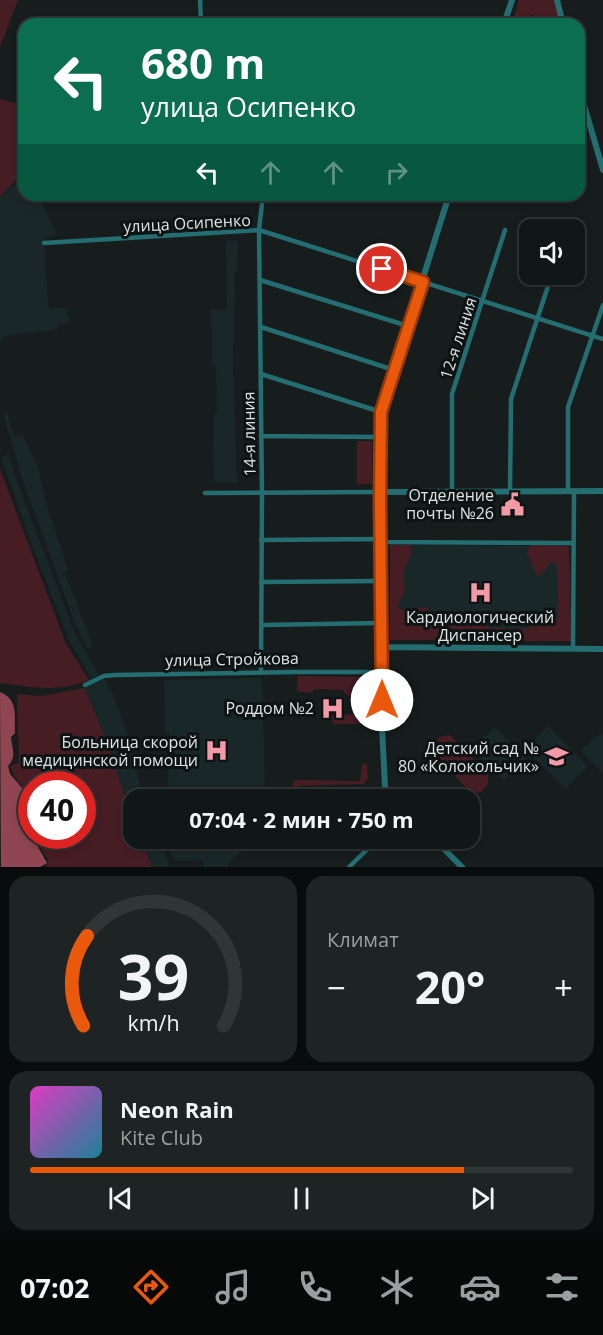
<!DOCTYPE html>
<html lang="ru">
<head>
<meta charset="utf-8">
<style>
  body { margin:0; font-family:"Open Sans",sans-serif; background:#1e2323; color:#f1f3f6; height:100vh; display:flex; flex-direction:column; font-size:22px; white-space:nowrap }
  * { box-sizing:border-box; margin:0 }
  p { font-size:20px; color:#9c9fa1 }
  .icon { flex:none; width:33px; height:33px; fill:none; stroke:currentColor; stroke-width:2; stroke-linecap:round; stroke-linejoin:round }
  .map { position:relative; height:867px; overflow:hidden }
  .details { display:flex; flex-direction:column; gap:9px; padding:9px; background:#090c0c; flex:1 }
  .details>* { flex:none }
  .hud { position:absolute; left:18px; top:18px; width:567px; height:183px; border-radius:18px; box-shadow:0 3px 9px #0003,0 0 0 2px #303535; background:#0b6e4f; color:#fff; overflow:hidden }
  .tools { position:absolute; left:519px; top:219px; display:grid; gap:12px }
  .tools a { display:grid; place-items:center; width:66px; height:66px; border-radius:12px; background:#111616; box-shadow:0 3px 9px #0003,0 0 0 2px #303535; font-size:30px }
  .speed { position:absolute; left:18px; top:771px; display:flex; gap:12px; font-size:30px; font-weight:700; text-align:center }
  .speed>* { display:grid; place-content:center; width:78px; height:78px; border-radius:50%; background:#111616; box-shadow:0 3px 9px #0003,0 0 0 2px #303535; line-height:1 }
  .speed .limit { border:9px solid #d22; background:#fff; color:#111 }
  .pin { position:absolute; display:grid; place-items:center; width:51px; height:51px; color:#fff; margin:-26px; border:3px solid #fff; border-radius:50%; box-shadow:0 2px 6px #0007 }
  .me { position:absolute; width:66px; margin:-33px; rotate:0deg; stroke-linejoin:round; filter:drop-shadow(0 0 4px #0008) }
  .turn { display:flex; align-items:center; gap:21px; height:126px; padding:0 24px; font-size:27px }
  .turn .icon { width:78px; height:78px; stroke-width:2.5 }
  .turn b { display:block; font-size:42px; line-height:51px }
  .lanes { display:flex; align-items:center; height:57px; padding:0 24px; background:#0003; justify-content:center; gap:30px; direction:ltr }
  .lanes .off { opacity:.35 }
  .big { font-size:45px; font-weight:700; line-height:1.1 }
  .details .widget { flex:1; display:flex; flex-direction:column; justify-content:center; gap:9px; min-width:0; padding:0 21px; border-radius:18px; background:#1e2323 }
  .details .dial { align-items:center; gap:0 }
  .dial svg { height:156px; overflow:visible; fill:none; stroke:#303535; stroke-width:7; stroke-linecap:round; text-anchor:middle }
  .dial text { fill:#f1f3f6; stroke:none }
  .song { display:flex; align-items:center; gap:18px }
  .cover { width:72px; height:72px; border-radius:9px; background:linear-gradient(135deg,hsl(310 70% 55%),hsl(190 70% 35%)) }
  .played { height:6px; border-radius:3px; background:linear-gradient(90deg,#ea580c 80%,#303535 80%) }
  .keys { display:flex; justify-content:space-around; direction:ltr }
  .heat { display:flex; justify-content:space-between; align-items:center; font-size:33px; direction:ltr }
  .details .tiles { flex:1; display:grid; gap:9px; grid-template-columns:1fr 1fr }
  .widget:last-child { grid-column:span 2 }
  .trip { position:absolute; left:123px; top:789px; width:357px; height:60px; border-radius:18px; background:#111616; box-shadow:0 3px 9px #0003,0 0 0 2px #303535; font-weight:700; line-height:60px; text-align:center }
  .menu { display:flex; height:96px; justify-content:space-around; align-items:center; background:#070909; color:#9c9fa1 }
  .menu .icon { width:42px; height:42px }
  .menu .on { color:#ea580c }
  .menu b { font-size:27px; color:#f1f3f6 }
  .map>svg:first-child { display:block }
  .built { fill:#1a2728 }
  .green { fill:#471d24; fill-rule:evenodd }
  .water { fill:#8f4652 }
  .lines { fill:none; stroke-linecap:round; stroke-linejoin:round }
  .minor { stroke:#246e72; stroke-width:4.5 }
  .tertiary { stroke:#246e72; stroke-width:6 }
  .route-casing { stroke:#983908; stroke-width:15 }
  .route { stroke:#ea580c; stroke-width:10 }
  .labels { text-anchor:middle; stroke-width:6; stroke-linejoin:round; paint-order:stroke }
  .street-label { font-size:16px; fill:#dfe3e3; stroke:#0e1414 }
  .poi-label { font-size:16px; fill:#dfe3e3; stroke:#0e1414; text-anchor:end }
</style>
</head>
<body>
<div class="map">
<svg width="603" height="867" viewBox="0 0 603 867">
  <rect width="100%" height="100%" fill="#171d1d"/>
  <!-- built -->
  <path class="built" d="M20 179 24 184V195H38L57 235 44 239 48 306 52 308H67V316L70 318 67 323 58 324V329L4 336 3 339H0V198Z
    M226 241H238L237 271 235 272 233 362 237 482H214L213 415 217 414 216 366H212L211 310H227Z
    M7 413 14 436 22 434 38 467 46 503 68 569 64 571 93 645 87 648 74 621 22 478 5 418 2 414Z
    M8 454 20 490 76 636 99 675 91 678 69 640 33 548 1 457Z
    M390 545 569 546 571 641H503L501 638H492L488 640H390Z
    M262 678 265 799H168L169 733 165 732 164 680Z
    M104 679 113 694 123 721 132 748 143 799 134 800 133 819 102 729 84 688Z
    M548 726 588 766 566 789 525 749Z
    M495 727 526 758 504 781 472 749Z
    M600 733 603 736V774L581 751Z
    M141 839H160L169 867H152Z
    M169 839H255L228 864V867H204L203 860 175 861 169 849Z"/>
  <!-- green -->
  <path class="green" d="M0 0H18L0 47Z
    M519 0H554L561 24H539L536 21V16L530 15 529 21 520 24H512Z
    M0 99 13 103 24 104 19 177 0 197Z
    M357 441H372V484H357Z
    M0 469 66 644 89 680C60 693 30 687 0 683Z
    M390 545H410C414 557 405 563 404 573 403 580 406 588 403 594 401 599 399 602 398 608L402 610 423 607 439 615 460 616 467 625 488 626 490 628 529 629V625H554L558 616 557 565 553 562 549 563 547 568 538 576 536 574 527 553 530 545 569 546 571 641H519V639L492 638 488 640H390Z
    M298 676 367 677 370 679 369 722 368 724H333L332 716 354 714 357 711V697L346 695 343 690 315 689 311 693 297 691Z
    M84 688 102 729 133 819 134 838 141 839 152 867H46L48 859 32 836 24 789 15 777 10 766 19 763 17 694 41 696ZM32 784H82V836H32Z
    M450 735 488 774V784L480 793 470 792 434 753V744L440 737Z
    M365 763 367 765 368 778 364 784 296 786 317 790 318 795 315 796 293 791V782L296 780 360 781 362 765Z"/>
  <!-- water -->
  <path class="water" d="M0 692C19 700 14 716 15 733L11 737C12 749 17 757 8 766L10 774 23 789 25 814 28 821 27 827 32 840 37 845 47 863 40 867H1Z"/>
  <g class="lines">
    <!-- minor -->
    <path class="minor" d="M200 0 201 24
      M274 24 276 23
      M44 243 259 230 603 339
      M260 280 408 326
      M261 327 394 370
      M261 374 381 412
      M261 436 380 437
      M568 491V407L603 305
      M452 492V394L505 230
      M510 492 511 399 552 274
      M205 493 380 492
      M261 540 380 539
      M380 542 574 543
      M261 582 380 581
      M261 625 380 623
      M573 649 574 491
      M261 673 262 493 259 230 263 195
      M85 685 104 676 115 675 295 672H382
      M349 867 379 838"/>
    <!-- tertiary -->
    <path class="tertiary" d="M557 0 563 24
      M504 24 512 0
      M579 88 603 170
      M380 492 603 491
      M382 647 603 649
      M395 800 385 787 382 727 380 492 381 412 449 195
      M433 838 462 867"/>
  </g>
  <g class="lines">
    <defs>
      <path id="route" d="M382 269 423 282 381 412 380 499 382 700"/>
    </defs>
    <!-- route casing -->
    <use href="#route" class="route-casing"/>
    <!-- route -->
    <use href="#route" class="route"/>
  </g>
  <!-- icons -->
  <defs>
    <symbol id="civic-bare" viewBox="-9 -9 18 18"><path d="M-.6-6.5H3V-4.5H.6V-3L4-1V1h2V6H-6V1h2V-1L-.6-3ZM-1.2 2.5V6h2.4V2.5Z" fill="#f49aa6" stroke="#0e1414" stroke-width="2.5" paint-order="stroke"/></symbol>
    <symbol id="hospital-bare" viewBox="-9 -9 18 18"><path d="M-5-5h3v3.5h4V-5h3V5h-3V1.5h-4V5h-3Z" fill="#f49aa6" stroke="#0e1414" stroke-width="2.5" paint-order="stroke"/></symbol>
    <symbol id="school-bare" viewBox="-9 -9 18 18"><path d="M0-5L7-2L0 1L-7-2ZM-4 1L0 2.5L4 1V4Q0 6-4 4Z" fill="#f49aa6" stroke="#0e1414" stroke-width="2.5" paint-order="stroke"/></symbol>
  </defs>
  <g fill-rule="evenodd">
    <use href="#civic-bare" x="496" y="488" width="33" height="33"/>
    <use href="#hospital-bare" x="464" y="576" width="33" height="33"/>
    <use href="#hospital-bare" x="316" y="692" width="33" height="33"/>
    <use href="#hospital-bare" x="200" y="734" width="33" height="33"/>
    <use href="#school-bare" x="540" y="740" width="33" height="33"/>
  </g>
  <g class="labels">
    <!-- street labels -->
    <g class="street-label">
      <text transform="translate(187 223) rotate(-3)" y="6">улица Осипенко</text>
      <text transform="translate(458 338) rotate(-72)" y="6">12-я линия</text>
      <text transform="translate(249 434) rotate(-91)" y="6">14-я линия</text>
      <text transform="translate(232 659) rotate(-1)" y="6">улица Стройкова</text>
    </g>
    <!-- poi labels -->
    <g class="poi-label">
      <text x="494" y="501">Отделение<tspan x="494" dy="18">почты №26</tspan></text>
      <text x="480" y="623" text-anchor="middle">Кардиологический<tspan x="480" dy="18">Диспансер</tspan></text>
      <text x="314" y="714">Роддом №2</text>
      <text x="198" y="748">Больница скорой<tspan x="198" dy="18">медицинской помощи</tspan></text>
      <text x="539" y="754">Детский сад №<tspan x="539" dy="18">80 «Колокольчик»</tspan></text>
    </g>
  </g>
</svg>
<div class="tools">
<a><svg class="icon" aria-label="sound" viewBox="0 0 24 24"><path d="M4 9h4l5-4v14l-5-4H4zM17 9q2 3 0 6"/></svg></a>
</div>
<div class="speed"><div class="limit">40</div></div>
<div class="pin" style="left:382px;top:269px;background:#d93025"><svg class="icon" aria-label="arrive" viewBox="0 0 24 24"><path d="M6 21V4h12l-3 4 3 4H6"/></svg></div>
<svg class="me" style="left:382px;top:700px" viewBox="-20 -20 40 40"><circle r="19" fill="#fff"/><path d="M0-13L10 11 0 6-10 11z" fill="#ea580c"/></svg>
<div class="trip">07:04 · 2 мин · 750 m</div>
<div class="hud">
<div class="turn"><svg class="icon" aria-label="left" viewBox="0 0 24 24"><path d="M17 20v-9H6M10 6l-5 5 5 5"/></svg><div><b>680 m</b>улица Осипенко</div></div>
<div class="lanes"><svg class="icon" aria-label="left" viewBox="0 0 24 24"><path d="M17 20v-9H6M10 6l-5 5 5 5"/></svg><svg class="icon off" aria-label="ahead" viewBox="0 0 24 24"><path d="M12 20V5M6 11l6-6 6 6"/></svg><svg class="icon off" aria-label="ahead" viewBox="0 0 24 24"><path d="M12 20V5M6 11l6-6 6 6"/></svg><svg class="icon off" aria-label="right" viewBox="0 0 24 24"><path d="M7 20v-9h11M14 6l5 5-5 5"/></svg></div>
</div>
</div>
<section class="details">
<div class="tiles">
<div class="widget dial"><svg viewBox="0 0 100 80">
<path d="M14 69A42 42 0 1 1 86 69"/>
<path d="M14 69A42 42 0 0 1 16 23" stroke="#ea580c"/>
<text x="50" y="56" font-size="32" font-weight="700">39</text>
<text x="50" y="72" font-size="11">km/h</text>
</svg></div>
<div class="widget"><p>Климат</p>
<div class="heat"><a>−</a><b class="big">20°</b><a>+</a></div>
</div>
<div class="widget">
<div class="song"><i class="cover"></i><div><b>Neon Rain</b><p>Kite Club</p></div></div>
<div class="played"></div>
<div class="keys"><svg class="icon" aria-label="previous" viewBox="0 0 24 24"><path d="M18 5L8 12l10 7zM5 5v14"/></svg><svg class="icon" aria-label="pause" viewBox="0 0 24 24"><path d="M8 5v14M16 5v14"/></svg><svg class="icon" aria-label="next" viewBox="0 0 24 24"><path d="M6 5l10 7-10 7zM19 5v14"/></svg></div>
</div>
</div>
</section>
<nav class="menu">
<b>07:02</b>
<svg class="icon on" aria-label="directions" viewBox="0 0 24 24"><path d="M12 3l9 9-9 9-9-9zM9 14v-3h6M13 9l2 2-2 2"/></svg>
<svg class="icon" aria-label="music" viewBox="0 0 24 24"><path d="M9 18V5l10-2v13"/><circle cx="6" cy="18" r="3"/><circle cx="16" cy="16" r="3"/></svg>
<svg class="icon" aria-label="phone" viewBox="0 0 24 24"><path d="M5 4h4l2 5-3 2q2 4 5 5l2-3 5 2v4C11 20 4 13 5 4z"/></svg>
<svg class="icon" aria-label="climate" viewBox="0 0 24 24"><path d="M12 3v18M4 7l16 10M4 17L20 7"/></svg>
<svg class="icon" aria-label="car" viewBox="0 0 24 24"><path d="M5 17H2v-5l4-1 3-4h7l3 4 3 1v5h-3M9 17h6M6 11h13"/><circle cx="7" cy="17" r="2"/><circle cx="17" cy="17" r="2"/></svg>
<svg class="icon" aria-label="filters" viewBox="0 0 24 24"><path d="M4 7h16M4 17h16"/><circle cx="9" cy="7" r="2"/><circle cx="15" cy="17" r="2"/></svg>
</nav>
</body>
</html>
